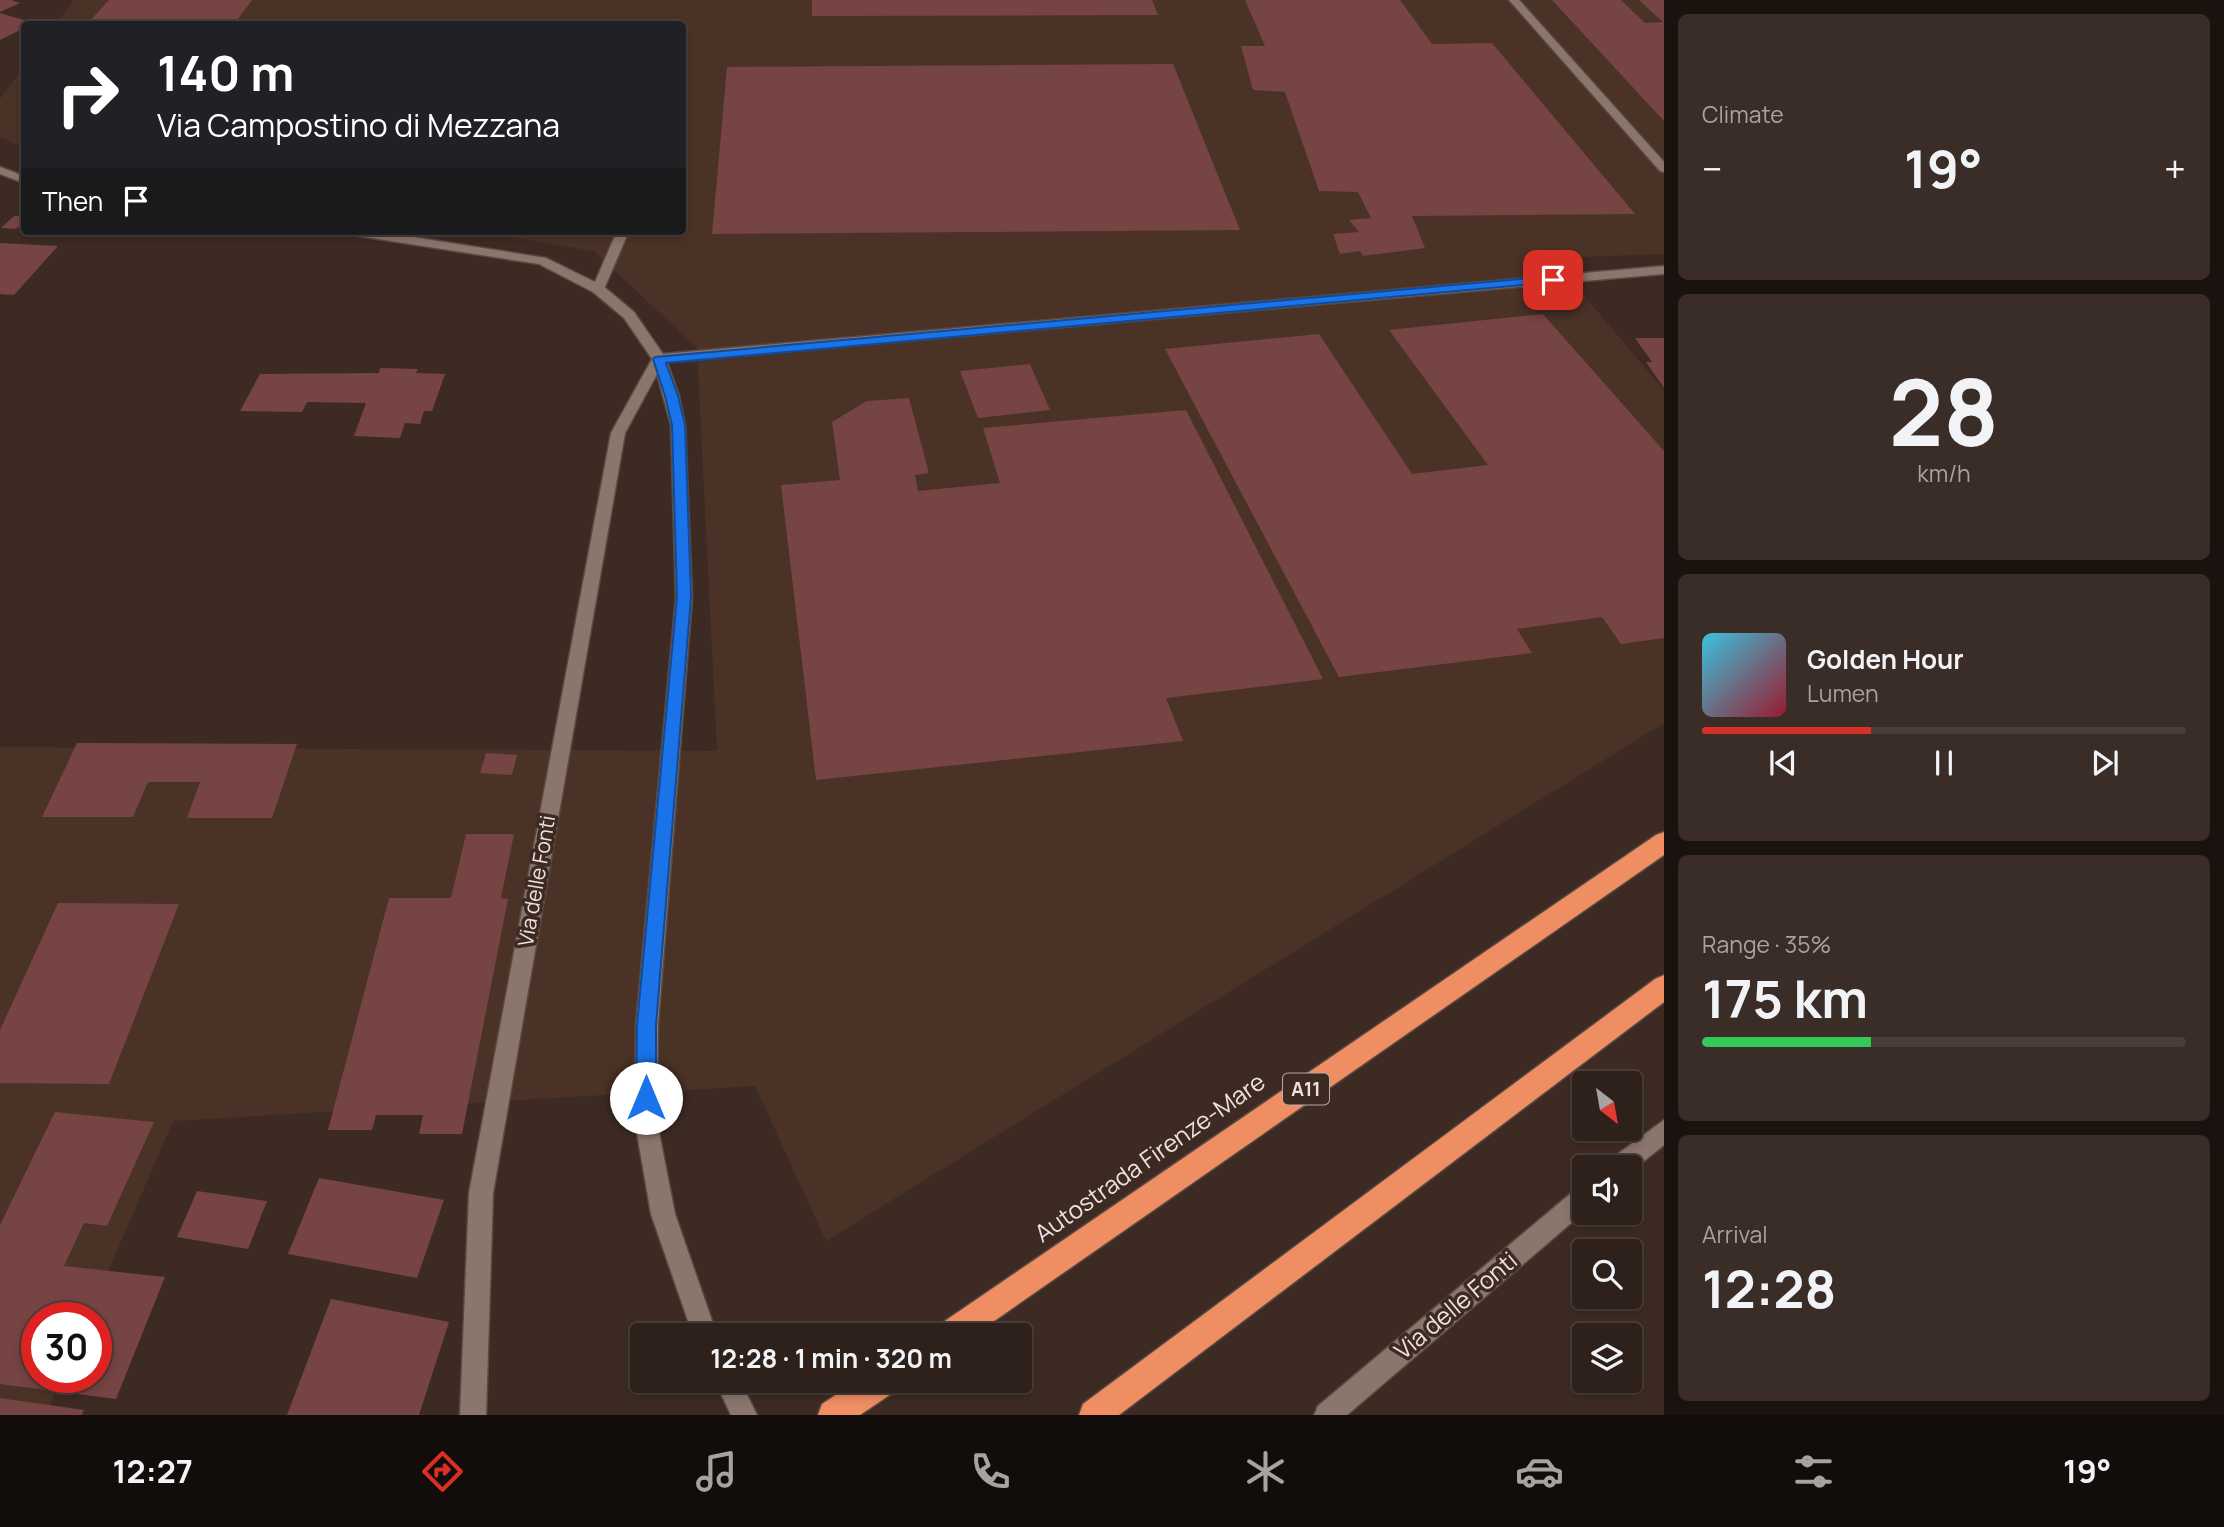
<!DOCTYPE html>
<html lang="en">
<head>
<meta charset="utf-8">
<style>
  body { margin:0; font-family:Manrope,sans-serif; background:#3a2d27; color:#f1f3f6; height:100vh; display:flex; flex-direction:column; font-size:26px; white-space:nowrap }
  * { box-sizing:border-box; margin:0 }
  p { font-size:23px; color:#a7a3a2 }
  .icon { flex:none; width:38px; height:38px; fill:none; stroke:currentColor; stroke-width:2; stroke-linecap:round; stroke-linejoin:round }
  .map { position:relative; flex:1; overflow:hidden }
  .details { display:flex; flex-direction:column; gap:14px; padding:14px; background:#19120e; width:560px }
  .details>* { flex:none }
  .guide { position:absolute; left:21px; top:21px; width:665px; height:214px; border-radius:7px; box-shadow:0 4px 10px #0003,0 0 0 2px #493e39; background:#202124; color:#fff; overflow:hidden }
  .needle { width:46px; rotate:149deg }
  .controls { position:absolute; left:1572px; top:1071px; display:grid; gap:14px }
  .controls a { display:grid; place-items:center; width:70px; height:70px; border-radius:7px; background:#2e201a; box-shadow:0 4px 10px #0003,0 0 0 2px #493e39; font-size:35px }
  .speed { position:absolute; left:21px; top:1302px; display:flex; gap:14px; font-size:35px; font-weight:700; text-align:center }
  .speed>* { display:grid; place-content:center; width:91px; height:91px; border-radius:50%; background:#2e201a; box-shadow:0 4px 10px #0003,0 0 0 2px #493e39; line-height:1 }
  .speed .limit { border:10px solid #d22; background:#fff; color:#111 }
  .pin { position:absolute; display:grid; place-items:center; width:60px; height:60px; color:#fff; margin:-30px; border-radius:14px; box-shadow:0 4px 10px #0006 }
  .me { position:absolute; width:77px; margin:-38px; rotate:0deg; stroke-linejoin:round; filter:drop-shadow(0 0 5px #0008) }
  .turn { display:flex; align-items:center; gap:24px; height:147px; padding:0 21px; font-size:32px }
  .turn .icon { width:91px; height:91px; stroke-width:2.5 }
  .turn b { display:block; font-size:49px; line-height:60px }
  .then { display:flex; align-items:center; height:66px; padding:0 21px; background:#0003; gap:14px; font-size:26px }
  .big { font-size:52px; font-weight:700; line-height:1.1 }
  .details .widget { flex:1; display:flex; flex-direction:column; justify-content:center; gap:10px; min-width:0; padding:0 24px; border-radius:10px; background:#3a2d27 }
  .details .dial { align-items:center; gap:0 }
  .dial b { font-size:91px; line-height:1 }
  .song { display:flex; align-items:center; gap:21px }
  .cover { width:84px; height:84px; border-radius:10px; background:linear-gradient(135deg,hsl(190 70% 55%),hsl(350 70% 35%)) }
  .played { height:7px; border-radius:4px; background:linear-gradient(90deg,#d93025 35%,#493e39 35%) }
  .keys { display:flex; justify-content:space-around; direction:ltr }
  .heat { display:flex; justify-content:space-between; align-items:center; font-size:38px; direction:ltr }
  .charge { height:10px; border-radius:5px; background:linear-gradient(90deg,#34c759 35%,#493e39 0) }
  .trip { position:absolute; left:630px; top:1323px; width:402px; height:70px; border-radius:7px; background:#2e201a; box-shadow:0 4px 10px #0003,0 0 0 2px #493e39; font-weight:700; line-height:70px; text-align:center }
  .tab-bar { display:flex; height:112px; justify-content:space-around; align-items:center; background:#120d0a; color:#a7a3a2 }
  .tab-bar .icon { width:49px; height:49px }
  .tab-bar .on { color:#d93025 }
  .tab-bar b { font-size:32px; color:#f1f3f6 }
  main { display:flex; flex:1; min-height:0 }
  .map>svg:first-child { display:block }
  .built { fill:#4b3227 }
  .building { fill:#764442; fill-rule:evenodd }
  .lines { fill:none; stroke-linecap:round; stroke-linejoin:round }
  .service-casing { stroke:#584942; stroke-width:3 }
  .minor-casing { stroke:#584942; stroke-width:3 }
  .motorway-casing { stroke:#584942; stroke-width:3 }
  .service { fill:#8b766c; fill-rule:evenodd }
  .minor { fill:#8b766c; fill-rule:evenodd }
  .motorway { fill:#f08e63; fill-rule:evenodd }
  .route { fill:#1a73e8; stroke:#114b97; stroke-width:2 }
  .labels { text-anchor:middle; stroke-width:7; stroke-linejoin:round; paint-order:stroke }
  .shield { fill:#3d2b23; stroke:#b9aaa4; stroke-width:2 }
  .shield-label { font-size:19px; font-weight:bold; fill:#eee1dc }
  .street-label { font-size:21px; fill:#eee1dc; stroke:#3d2b23 }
  .near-street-label { font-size:24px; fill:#eee1dc; stroke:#3d2b23 }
</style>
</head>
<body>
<main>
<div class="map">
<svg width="1664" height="1415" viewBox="0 0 1664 1415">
  <rect width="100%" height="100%" fill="#3d2b23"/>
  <!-- built -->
  <path class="built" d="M74 0H1664V254L1552 258 1664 390V723L826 1241 755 1086 173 1121 88 1318H37V1377H62L46 1415H0V747L717 751 697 348 594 251 474 231H682V24H56Z
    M24 66V148L0 137V99Z"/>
  <!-- building -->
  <path class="building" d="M0 0H11L20 3 0 12Z
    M109 0H252L234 24H87Z
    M812 0H1152L1158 15 812 16Z
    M1245 0H1400L1432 44 1492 43 1635 214 1412 216 1425 248 1363 256 1360 251 1340 254 1333 234 1359 232 1349 220 1371 218 1358 192 1319 191 1285 92 1253 90 1241 46H1265Z
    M1552 0H1621L1645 23 1663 22 1639 0H1664V121Z
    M0 13 37 24H24V28L0 40Z
    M1173 64 1240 230 712 234 727 67Z
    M14 216H24V221L16 229 1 228Z
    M0 243 58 246 14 295 0 294Z
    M1543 314 1664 451V638L1621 644 1602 617 1517 629 1532 653 1339 677 1165 349 1319 334 1412 474 1488 465 1389 330Z
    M1635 338H1664V388L1646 362H1652Z
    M1030 364 1050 410 978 418 960 371Z
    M380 368 418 369 416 373 445 374 432 411H424L420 424 405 423 400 438 354 436 366 403 307 402 302 412 240 411 260 374 379 373Z
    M909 398 929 473 915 475 918 491 1000 483 983 428 1186 410 1323 679 1166 698 1183 741 816 780 781 485 840 480 832 422 867 401Z
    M77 743 297 744 272 818H187L200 782H148L133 817H42Z
    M486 753 517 755 512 775 480 773Z
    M466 834H514L501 898 508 899 462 1134H419L423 1115H376L372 1130H328L389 898H451Z
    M58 903 179 904 109 1084 0 1083V1030Z
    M55 1112 154 1122 107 1226 84 1223 64 1266 165 1277 116 1399 0 1384V1225ZM37 1318H96V1377H37Z
    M319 1178 444 1200 417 1278 288 1254Z
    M197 1191 267 1201 248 1249 177 1237Z
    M331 1299 449 1322 419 1415H287Z
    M0 1398 84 1410 82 1415H0Z"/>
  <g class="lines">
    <defs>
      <path id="service" d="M674 20 677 21 679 24H669Z
        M617 231H629L604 289 598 293 593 292 592 289Z
        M1664 1120V1145L1629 1173V1167H1608L1611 1159Z
        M1584 1186V1212L1347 1415H1314L1318 1406 1576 1189Z"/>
      <path id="minor" d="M1509 0H1519L1664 162V172L1660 171Z
        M0 167 24 176V183L0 174Z
        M346 231H375L546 258 603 286 634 312 663 354 1664 266V274L667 362 679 396 685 425 692 598 658 1025 657 1122 675 1214 717 1335H693L651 1214 635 1122 636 1025 676 598 671 425 657 374 625 433 493 1193 486 1415H460L469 1193 611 433 652 359 624 318 593 292 539 264 352 235Z
        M715 1381H740L757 1415H731Z"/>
      <path id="motorway" d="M1664 832V855L974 1335H934L939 1325 1656 835Z
        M1664 975V1002L1119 1415H1079L1083 1404 1655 979Z
        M857 1381H898L894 1392 860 1415H818L822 1404Z"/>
    </defs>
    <!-- service casing -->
    <use href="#service" class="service-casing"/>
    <!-- minor casing -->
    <use href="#minor" class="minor-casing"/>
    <!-- motorway casing -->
    <use href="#motorway" class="motorway-casing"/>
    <!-- service -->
    <use href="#service" class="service"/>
    <!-- minor -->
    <use href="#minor" class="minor"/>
    <!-- motorway -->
    <use href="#motorway" class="motorway"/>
  </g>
  <!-- route -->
  <path class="route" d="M1553 276 1559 280 1557 282 666 363 678 396 685 425 691 597 656 1025V1098L653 1105 646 1108 639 1105 636 1098 637 1025 677 597 672 425 665 396 653 359 655 357Z"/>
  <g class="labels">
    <!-- shield labels -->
    <rect class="shield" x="1283" y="1073.5" width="46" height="31" rx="5"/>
    <g class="shield-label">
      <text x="1306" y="1096">A11</text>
    </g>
    <!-- street labels -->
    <g class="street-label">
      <text transform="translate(537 881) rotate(-80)" y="7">Via delle Fonti</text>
    </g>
    <!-- near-street labels -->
    <g class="near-street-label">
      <text transform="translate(1150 1158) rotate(-35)" y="8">Autostrada Firenze-Mare</text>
      <text transform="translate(1456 1306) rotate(-40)" y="8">Via delle Fonti</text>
    </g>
  </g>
</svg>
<div class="controls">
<a><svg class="needle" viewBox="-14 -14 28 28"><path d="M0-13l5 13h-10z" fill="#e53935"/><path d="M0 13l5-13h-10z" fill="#a7a3a2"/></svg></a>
<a><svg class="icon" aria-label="sound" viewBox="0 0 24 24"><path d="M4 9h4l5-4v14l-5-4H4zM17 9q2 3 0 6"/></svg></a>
<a><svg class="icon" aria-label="search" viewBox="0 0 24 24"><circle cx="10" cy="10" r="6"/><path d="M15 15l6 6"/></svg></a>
<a><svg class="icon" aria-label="layers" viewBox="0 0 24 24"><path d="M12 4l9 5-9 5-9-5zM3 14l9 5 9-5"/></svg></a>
</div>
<div class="speed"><div class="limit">30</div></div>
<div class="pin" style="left:1553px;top:280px;background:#d93025"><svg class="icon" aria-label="arrive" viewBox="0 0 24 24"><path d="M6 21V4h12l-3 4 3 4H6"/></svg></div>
<svg class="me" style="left:646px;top:1098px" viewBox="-20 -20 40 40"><circle r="19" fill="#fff"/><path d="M0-13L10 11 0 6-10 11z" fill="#1a73e8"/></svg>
<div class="trip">12:28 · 1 min · 320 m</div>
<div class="guide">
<div class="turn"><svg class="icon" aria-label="right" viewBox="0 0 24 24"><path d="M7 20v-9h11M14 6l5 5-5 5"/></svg><div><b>140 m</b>Via Campostino di Mezzana</div></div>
<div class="then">Then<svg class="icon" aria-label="arrive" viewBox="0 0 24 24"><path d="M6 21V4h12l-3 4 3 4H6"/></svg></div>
</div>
</div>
<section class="details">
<div class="widget"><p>Climate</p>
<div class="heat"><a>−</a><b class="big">19°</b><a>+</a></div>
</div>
<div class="widget dial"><b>28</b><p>km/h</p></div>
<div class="widget">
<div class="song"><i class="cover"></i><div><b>Golden Hour</b><p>Lumen</p></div></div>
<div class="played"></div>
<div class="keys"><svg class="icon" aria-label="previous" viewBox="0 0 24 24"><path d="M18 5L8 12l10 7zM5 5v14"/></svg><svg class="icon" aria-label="pause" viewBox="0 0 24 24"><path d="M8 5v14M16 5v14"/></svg><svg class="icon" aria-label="next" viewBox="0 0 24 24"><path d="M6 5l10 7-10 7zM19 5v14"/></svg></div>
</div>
<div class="widget"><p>Range · 35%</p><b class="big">175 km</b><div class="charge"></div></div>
<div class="widget"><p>Arrival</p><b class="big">12:28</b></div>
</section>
</main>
<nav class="tab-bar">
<b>12:27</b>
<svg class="icon on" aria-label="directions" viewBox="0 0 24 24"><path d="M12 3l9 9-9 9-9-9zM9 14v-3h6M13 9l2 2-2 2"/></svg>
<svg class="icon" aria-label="music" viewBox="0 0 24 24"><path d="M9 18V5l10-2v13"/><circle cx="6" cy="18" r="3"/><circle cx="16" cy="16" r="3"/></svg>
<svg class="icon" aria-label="phone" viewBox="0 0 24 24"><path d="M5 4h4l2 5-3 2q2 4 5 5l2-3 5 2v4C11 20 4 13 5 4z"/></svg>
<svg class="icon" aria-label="climate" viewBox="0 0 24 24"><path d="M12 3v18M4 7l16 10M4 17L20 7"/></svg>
<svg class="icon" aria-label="car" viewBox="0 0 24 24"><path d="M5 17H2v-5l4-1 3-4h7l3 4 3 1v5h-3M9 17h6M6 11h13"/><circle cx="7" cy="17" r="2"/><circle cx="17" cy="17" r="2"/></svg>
<svg class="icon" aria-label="filters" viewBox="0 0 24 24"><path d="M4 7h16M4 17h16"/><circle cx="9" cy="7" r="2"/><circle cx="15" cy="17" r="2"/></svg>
<b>19°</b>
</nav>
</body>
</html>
